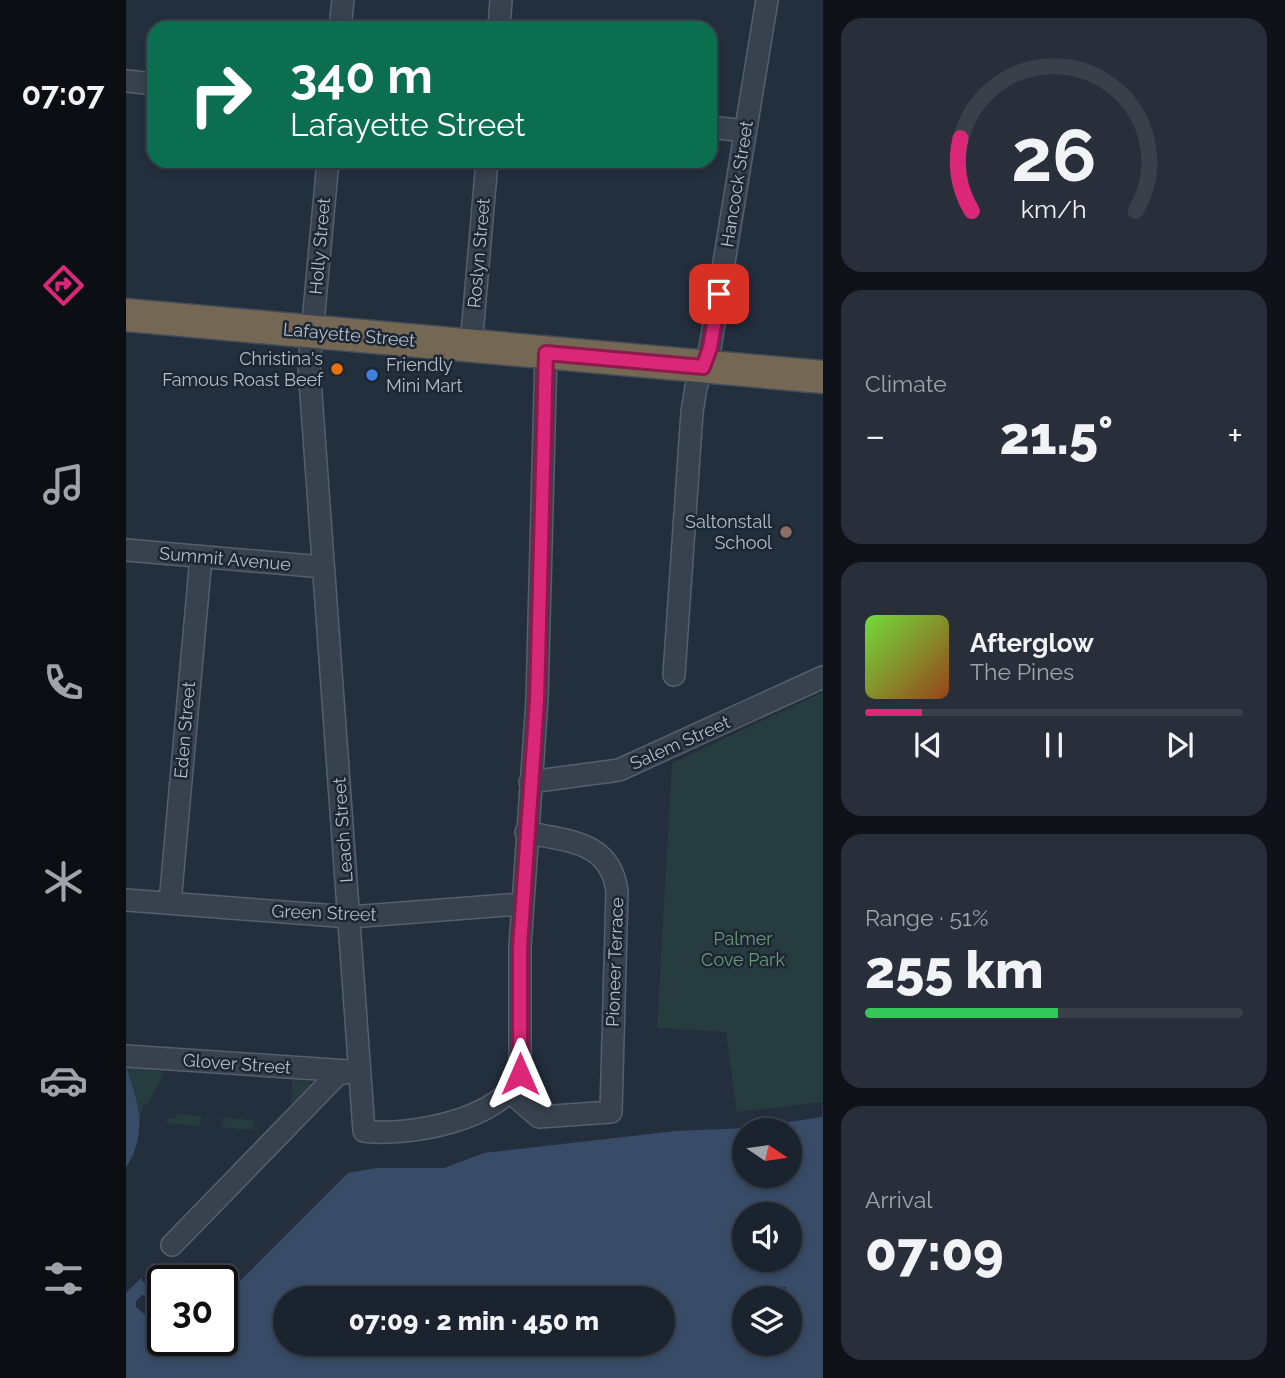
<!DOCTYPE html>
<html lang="en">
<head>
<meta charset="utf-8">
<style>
  body { margin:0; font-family:Raleway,sans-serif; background:#282f3a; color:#f1f3f6; height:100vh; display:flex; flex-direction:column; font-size:26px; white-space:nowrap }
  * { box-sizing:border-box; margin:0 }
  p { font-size:23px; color:#a0a4aa }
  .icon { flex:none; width:38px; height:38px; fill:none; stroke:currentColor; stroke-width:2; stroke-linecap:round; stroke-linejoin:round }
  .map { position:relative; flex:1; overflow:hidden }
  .sheet { display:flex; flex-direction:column; gap:18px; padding:18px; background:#0f1319; width:462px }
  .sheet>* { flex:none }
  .top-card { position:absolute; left:21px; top:21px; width:570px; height:147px; border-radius:21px; box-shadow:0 4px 10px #0003,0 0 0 2px #39404a; background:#0b6e4f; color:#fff; overflow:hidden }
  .needle { width:46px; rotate:103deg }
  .fabs { position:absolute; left:606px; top:1118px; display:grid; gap:14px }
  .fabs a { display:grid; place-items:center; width:70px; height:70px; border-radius:50%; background:#1b232e; box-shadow:0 4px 10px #0003,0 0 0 2px #39404a; font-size:35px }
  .speed { position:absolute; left:21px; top:1265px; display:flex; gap:14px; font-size:35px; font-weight:700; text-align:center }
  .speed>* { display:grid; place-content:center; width:91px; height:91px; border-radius:50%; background:#1b232e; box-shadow:0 4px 10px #0003,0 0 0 2px #39404a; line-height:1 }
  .speed .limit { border:4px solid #111; border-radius:10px; background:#fff; color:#111 }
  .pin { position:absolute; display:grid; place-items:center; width:60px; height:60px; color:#fff; margin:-30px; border-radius:14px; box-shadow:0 4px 10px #0006 }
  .me { position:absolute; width:77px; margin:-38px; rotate:0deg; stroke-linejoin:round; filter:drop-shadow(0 0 5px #0008) }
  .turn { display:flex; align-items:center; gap:24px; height:147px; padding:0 28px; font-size:32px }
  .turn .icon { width:91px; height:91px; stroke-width:2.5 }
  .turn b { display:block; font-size:49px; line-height:60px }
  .big { font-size:52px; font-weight:800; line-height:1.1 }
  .sheet .card { flex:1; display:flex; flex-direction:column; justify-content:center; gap:10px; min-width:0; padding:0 24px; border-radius:21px; background:#282f3a }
  .sheet .dial { align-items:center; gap:0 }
  .dial svg { height:182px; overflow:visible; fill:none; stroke:#39404a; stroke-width:7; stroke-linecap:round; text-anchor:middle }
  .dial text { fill:#f1f3f6; stroke:none }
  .song { display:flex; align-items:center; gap:21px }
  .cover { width:84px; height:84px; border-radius:10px; background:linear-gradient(135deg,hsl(100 70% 55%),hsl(20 70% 35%)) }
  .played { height:7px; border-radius:4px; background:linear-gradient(90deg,#db2777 15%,#39404a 15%) }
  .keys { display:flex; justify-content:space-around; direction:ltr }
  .heat { display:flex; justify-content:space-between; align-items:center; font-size:38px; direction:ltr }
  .charge { height:10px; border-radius:5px; background:linear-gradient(90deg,#34c759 51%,#39404a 0) }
  .trip { position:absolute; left:147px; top:1286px; width:402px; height:70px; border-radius:35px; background:#1b232e; box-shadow:0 4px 10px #0003,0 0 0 2px #39404a; font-weight:800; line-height:70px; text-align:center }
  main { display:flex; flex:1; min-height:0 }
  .dock { display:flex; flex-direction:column; width:126px; justify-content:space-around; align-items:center; background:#0b0e12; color:#a0a4aa }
  .dock .icon { width:49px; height:49px }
  .dock .on { color:#db2777 }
  .dock b { font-size:32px; color:#f1f3f6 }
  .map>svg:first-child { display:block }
  .green { fill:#263c3f }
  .water { fill:#394c67; fill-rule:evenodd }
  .pier { fill:#242f3e }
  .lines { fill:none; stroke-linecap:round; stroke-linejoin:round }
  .minor-casing { stroke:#565f6c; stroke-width:24 }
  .highway-casing { stroke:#434c59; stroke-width:35 }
  .minor { stroke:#38414e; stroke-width:21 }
  .highway { stroke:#746855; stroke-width:32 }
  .route-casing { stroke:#8e194d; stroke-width:18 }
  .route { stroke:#db2777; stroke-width:12 }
  .food-dot { fill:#e8710a; stroke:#1d2633; stroke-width:2.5 }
  .shop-dot { fill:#3f7fe0; stroke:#1d2633; stroke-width:2.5 }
  .education-dot { fill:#8d6e63; stroke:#1d2633; stroke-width:2.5 }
  .labels { text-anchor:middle; stroke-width:5; stroke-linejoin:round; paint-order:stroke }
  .street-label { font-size:18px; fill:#b4bcc9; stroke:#1d2633 }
  .poi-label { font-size:18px; fill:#b4bcc9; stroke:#1d2633; text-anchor:end }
  .park-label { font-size:18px; fill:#6b9a76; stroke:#1d2633 }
</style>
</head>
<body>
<main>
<nav class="dock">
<b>07:07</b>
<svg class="icon on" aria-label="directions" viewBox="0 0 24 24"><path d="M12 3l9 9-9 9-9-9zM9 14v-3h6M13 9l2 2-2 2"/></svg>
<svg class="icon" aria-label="music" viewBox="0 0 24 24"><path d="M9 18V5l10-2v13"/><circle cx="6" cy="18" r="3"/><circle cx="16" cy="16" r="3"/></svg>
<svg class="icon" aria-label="phone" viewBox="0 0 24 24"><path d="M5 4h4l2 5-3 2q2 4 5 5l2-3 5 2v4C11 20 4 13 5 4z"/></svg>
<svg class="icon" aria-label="climate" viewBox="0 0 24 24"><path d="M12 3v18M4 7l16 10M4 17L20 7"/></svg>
<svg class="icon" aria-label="car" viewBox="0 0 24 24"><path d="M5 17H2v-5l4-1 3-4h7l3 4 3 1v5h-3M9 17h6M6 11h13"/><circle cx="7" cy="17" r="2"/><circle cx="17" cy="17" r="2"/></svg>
<svg class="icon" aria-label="filters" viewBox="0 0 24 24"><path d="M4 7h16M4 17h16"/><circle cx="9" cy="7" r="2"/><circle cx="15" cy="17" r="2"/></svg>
</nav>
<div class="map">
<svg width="697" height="1378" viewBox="0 0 697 1378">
  <rect width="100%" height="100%" fill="#242f3e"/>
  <!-- green -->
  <path class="green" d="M697 692V1105L611 1115 600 1032 531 1028 546 763Z
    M0 1067 39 1072 22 1104H17L8 1155 0 1167Z
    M166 1080 183 1081 185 1084 165 1105Z
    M50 1114 75 1116 74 1126 41 1123 42 1118 49 1119Z
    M97 1117 129 1121 128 1130 96 1127Z"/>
  <!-- water -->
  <path class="water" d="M0 1067C13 1104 22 1133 0 1167Z
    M697 1105V1378H0V1293L15 1278 24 1293 19 1302 37 1317V1340H96V1299L234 1161 303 1159ZM618 1130H663V1176H618ZM618 1214H663V1260H618ZM159 1298H537V1344H159ZM618 1298H663V1344H618Z"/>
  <!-- pier -->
  <path class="pier" d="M697 1102 696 1117 622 1128 550 1131 358 1153 318 1168H250L222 1173 234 1157 302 1155 320 1153 340 1143Z
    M660 1287V1297L639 1298 638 1289Z
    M16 1295 26 1297 23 1301 37 1312V1330L10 1307V1301Z"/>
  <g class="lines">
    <defs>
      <path id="minor" d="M214 28 217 0
        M373 28 375 0
        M0 81 28 84
        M584 127 619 131
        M202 161 183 366 238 1131C281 1137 377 1120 394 1074V947L411 700 420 353
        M345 346 361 161
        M0 550 197 567
        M548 675 566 412 570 387 584 348 641 0
        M404 782 493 770 697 677
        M0 900 224 917 395 904
        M44 903 75 557
        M0 1056 222 1071
        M384 1092 413 1117 485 1112 491 891C484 840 442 842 400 832
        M46 1245 211 1075 233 1069"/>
      <path id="highway" d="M0 315 697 377"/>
    </defs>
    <!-- minor casing -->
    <use href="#minor" class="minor-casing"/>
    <!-- highway casing -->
    <use href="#highway" class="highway-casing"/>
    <!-- minor -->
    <use href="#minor" class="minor"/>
    <!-- highway -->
    <use href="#highway" class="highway"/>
  </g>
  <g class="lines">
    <defs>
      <path id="route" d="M394 1074V947L411 700 420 353 577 367 584 348 593 294"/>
    </defs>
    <!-- route casing -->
    <use href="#route" class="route-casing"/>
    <!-- route -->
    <use href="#route" class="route"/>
  </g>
  <!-- markers -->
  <circle class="food-dot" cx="211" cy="369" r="7"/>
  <circle class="shop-dot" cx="246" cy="375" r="7"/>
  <circle class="education-dot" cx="660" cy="532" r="7"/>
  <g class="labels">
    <!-- street labels -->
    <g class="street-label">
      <text transform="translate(611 184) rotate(-81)" y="6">Hancock Street</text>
      <text transform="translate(194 246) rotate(-85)" y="6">Holly Street</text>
      <text transform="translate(353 253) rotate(-85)" y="6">Roslyn Street</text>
      <text transform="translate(223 335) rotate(5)" y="6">Lafayette Street</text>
      <text transform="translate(99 559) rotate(5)" y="6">Summit Avenue</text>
      <text transform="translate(59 730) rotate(-85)" y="6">Eden Street</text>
      <text transform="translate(554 743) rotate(-24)" y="6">Salem Street</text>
      <text transform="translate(217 830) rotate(-94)" y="6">Leach Street</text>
      <text transform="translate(198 913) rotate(2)" y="6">Green Street</text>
      <text transform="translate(489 962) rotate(-88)" y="6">Pioneer Terrace</text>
      <text transform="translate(111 1064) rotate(4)" y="6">Glover Street</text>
    </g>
    <!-- poi labels -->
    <g class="poi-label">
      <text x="197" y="365">Christina's<tspan x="197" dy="21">Famous Roast Beef</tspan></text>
      <text x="260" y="371" text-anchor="start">Friendly<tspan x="260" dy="21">Mini Mart</tspan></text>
      <text x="646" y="528">Saltonstall<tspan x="646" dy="21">School</tspan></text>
    </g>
    <!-- park labels -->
    <g class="park-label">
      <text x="617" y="945">Palmer<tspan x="617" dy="21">Cove Park</tspan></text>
    </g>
  </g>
</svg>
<div class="fabs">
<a><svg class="needle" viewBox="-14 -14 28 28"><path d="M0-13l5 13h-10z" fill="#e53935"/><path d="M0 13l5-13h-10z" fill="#a0a4aa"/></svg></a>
<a><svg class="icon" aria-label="sound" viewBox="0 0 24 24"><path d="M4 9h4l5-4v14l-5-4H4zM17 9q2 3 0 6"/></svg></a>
<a><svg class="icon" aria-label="layers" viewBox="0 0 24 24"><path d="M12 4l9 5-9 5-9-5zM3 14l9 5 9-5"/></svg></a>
</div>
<div class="speed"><div class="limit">30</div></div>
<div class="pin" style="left:593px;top:294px;background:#d93025"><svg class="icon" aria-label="arrive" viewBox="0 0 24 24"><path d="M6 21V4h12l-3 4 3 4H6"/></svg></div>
<svg class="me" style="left:394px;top:1074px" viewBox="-20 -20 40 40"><path d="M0-17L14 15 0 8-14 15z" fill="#db2777" stroke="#fff" stroke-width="4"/></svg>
<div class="trip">07:09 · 2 min · 450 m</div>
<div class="top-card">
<div class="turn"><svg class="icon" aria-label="right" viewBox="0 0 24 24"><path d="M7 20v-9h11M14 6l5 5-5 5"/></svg><div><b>340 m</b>Lafayette Street</div></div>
</div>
</div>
<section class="sheet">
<div class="card dial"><svg viewBox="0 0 100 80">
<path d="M14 69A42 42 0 1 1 86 69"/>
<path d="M14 69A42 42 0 0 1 9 37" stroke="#db2777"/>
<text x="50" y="56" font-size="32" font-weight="700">26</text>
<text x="50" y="72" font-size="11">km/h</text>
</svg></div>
<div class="card"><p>Climate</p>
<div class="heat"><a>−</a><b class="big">21.5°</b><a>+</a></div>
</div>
<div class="card">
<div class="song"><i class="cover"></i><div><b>Afterglow</b><p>The Pines</p></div></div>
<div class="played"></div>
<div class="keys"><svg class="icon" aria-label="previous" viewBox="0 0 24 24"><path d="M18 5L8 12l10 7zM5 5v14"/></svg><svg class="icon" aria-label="pause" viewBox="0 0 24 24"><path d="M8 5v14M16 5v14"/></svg><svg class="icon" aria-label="next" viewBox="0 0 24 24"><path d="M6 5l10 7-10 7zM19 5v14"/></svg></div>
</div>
<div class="card"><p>Range · 51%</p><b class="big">255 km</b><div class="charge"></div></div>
<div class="card"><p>Arrival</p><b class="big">07:09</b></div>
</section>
</main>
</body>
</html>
